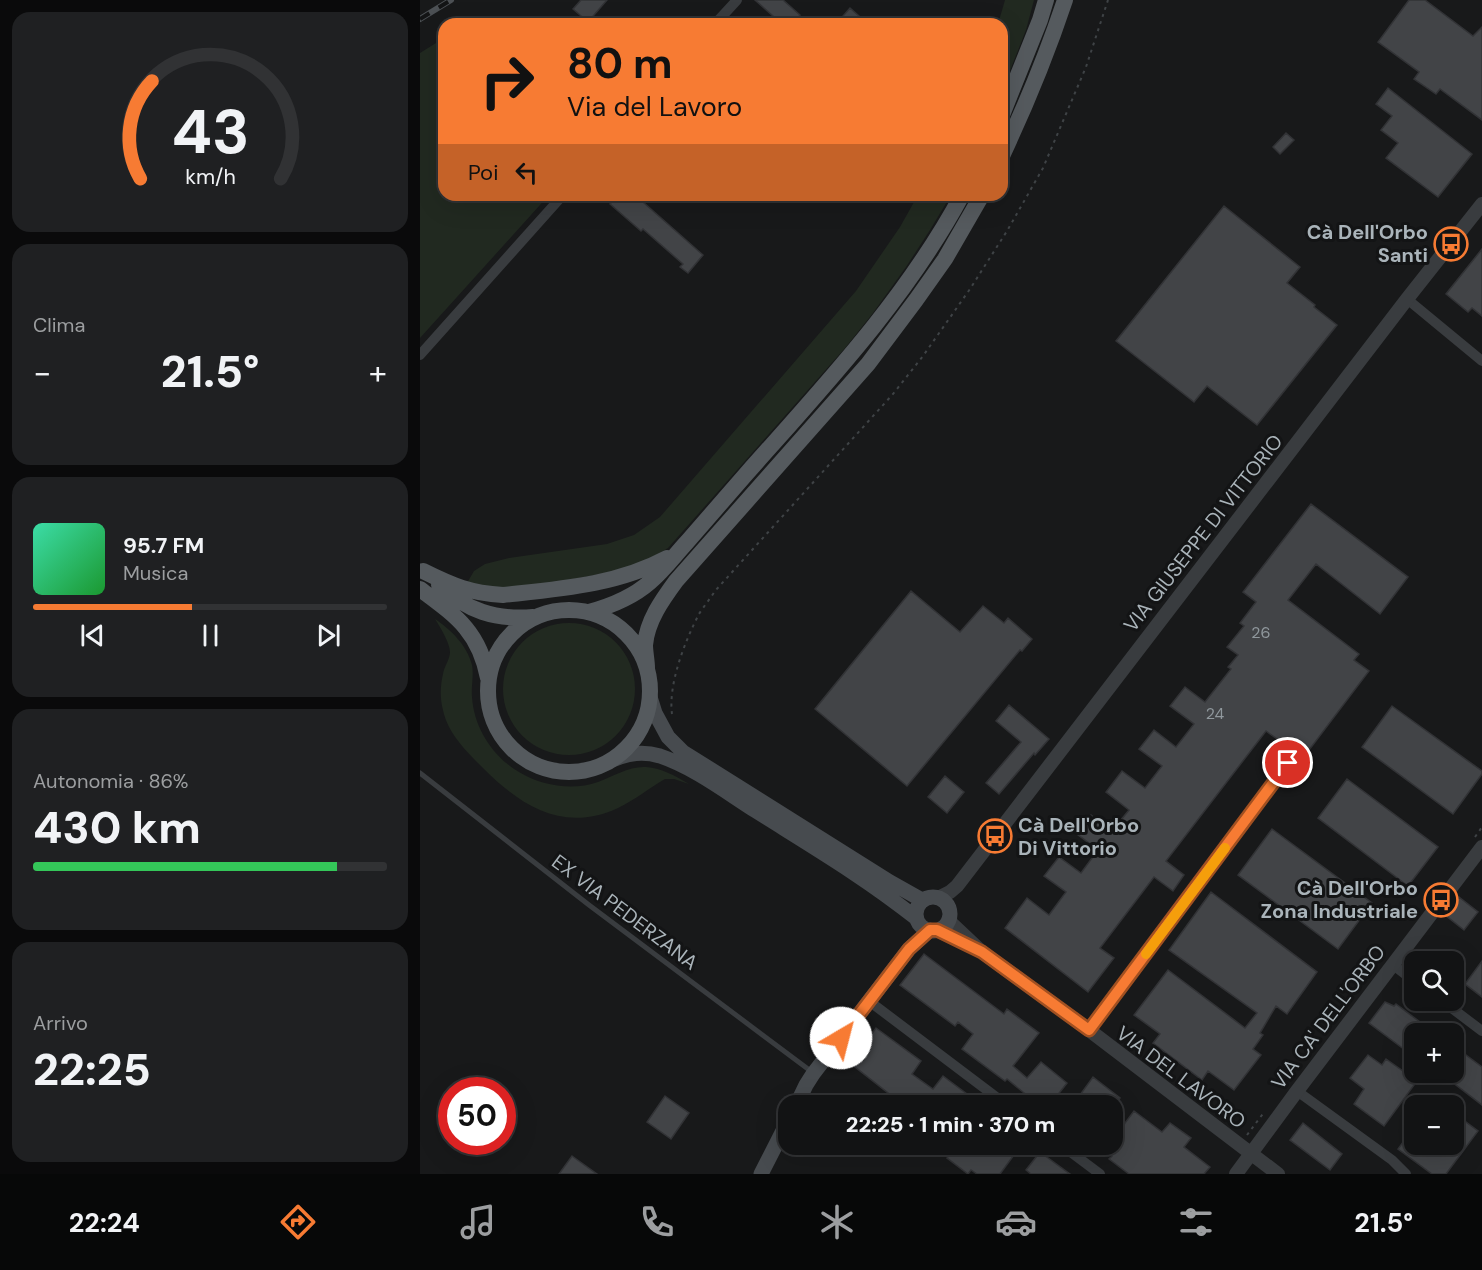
<!DOCTYPE html>
<html lang="it">
<head>
<meta charset="utf-8">
<style>
  body { margin:0; font-family:"DM Sans",sans-serif; background:#1f2022; color:#f1f3f6; height:100vh; display:flex; flex-direction:column; font-size:22px; white-space:nowrap }
  * { box-sizing:border-box; margin:0 }
  p { font-size:20px; color:#9c9ea0 }
  .icon { flex:none; width:33px; height:33px; fill:none; stroke:currentColor; stroke-width:2; stroke-linecap:round; stroke-linejoin:round }
  .map { position:relative; flex:1; overflow:hidden }
  .details { display:flex; flex-direction:column; gap:12px; padding:12px; background:#0a0a0b; width:420px }
  .details>* { flex:none }
  .guide { position:absolute; left:18px; top:18px; width:570px; height:183px; border-radius:18px; box-shadow:0 6px 24px #0002,0 0 0 2px #313234; background:#f77b33; color:#111; overflow:hidden }
  .controls { position:absolute; left:984px; top:951px; display:grid; gap:12px }
  .controls a { display:grid; place-items:center; width:60px; height:60px; border-radius:12px; background:#121314; box-shadow:0 6px 24px #0002,0 0 0 2px #313234; font-size:30px }
  .speed { position:absolute; left:18px; top:1077px; display:flex; gap:12px; font-size:30px; font-weight:700; text-align:center }
  .speed>* { display:grid; place-content:center; width:78px; height:78px; border-radius:50%; background:#121314; box-shadow:0 6px 24px #0002,0 0 0 2px #313234; line-height:1 }
  .speed .limit { border:9px solid #d22; background:#fff; color:#111 }
  .pin { position:absolute; display:grid; place-items:center; width:51px; height:51px; color:#fff; margin:-26px; border:3px solid #fff; border-radius:50%; box-shadow:0 2px 6px #0007 }
  .me { position:absolute; width:66px; margin:-33px; rotate:37deg; stroke-linejoin:round; filter:drop-shadow(0 0 4px #0008) }
  .turn { display:flex; align-items:center; gap:21px; height:126px; padding:0 30px; font-size:27px }
  .turn .icon { width:78px; height:78px; stroke-width:2.5 }
  .turn b { display:block; font-size:42px; line-height:51px }
  .then { display:flex; align-items:center; height:57px; padding:0 30px; background:#0003; gap:12px; font-size:22px }
  .big { font-size:45px; font-weight:800; line-height:1.1 }
  .details .tile { flex:1; display:flex; flex-direction:column; justify-content:center; gap:9px; min-width:0; padding:0 21px; border-radius:18px; background:#1f2022 }
  .details .dial { align-items:center; gap:0 }
  .dial svg { height:156px; overflow:visible; fill:none; stroke:#313234; stroke-width:7; stroke-linecap:round; text-anchor:middle }
  .dial text { fill:#f1f3f6; stroke:none }
  .song { display:flex; align-items:center; gap:18px }
  .cover { width:72px; height:72px; border-radius:9px; background:linear-gradient(135deg,hsl(160 70% 55%),hsl(130 70% 35%)) }
  .played { height:6px; border-radius:3px; background:linear-gradient(90deg,#f77b33 45%,#313234 45%) }
  .keys { display:flex; justify-content:space-around; direction:ltr }
  .heat { display:flex; justify-content:space-between; align-items:center; font-size:33px; direction:ltr }
  .charge { height:9px; border-radius:4px; background:linear-gradient(90deg,#34c759 86%,#313234 0) }
  .trip { position:absolute; left:358px; top:1095px; width:345px; height:60px; border-radius:18px; background:#121314; box-shadow:0 6px 24px #0002,0 0 0 2px #313234; font-weight:800; line-height:60px; text-align:center }
  .tab-bar { display:flex; height:96px; justify-content:space-around; align-items:center; background:#070808; color:#9c9ea0 }
  .tab-bar .icon { width:42px; height:42px }
  .tab-bar .current { color:#f77b33 }
  .tab-bar b { font-size:27px; color:#f1f3f6 }
  main { display:flex; flex:1; min-height:0 }
  .map>svg:first-child { display:block }
  .green { fill:#212920 }
  .building { fill:#424447; stroke:#323336; stroke-width:1.5 }
  .lines { fill:none; stroke-linecap:round; stroke-linejoin:round }
  .path { stroke:#3f4346; stroke-width:2; stroke-dasharray:3 4.5; stroke-linecap:butt }
  .service { stroke:#393c3f; stroke-width:5 }
  .minor { stroke:#393c3f; stroke-width:10 }
  .tertiary { stroke:#393c3f; stroke-width:14 }
  .secondary { stroke:#474b4f; stroke-width:15 }
  .primary { stroke:#555a5e; stroke-width:16 }
  .rail-casing { stroke:#4c5054; stroke-width:6 }
  .rail { stroke:#131415; stroke-width:4; stroke-dasharray:11; stroke-linecap:butt }
  .route-casing { stroke:#a15021; stroke-width:15 }
  .route { stroke:#f77b33; stroke-width:10 }
  .slow { stroke:#f59e0b; stroke-width:10 }
  .labels { text-anchor:middle; stroke-width:6; stroke-linejoin:round; paint-order:stroke }
  .number-label { font-size:16px; fill:#90989d }
  .poi-label { font-size:20px; font-weight:bold; fill:#aab4ba; stroke:#131415; text-anchor:end }
  .street-label { font-size:20px; fill:#aab4ba; stroke:#131415 }
</style>
</head>
<body>
<main>
<section class="details">
<div class="tile dial"><svg viewBox="0 0 100 80">
<path d="M14 69A42 42 0 1 1 86 69"/>
<path d="M14 69A42 42 0 0 1 20 19" stroke="#f77b33"/>
<text x="50" y="56" font-size="32" font-weight="700">43</text>
<text x="50" y="72" font-size="11">km/h</text>
</svg></div>
<div class="tile"><p>Clima</p>
<div class="heat"><a>−</a><b class="big">21.5°</b><a>+</a></div>
</div>
<div class="tile">
<div class="song"><i class="cover"></i><div><b>95.7 FM</b><p>Musica</p></div></div>
<div class="played"></div>
<div class="keys"><svg class="icon" aria-label="previous" viewBox="0 0 24 24"><path d="M18 5L8 12l10 7zM5 5v14"/></svg><svg class="icon" aria-label="pause" viewBox="0 0 24 24"><path d="M8 5v14M16 5v14"/></svg><svg class="icon" aria-label="next" viewBox="0 0 24 24"><path d="M6 5l10 7-10 7zM19 5v14"/></svg></div>
</div>
<div class="tile"><p>Autonomia · 86%</p><b class="big">430 km</b><div class="charge"></div></div>
<div class="tile"><p>Arrivo</p><b class="big">22:25</b></div>
</section>
<div class="map">
<svg width="1062" height="1174" viewBox="0 0 1062 1174">
  <rect width="100%" height="100%" fill="#18191a"/>
  <!-- green -->
  <path class="green" d="M585 0H614L606 30 582 91V24H578Z
    M24 38V195H129L0 338V53Z
    M498 195H531L510 230 486 267 453 313 425 348 248 548 218 567 95 590 47 583 54 571 65 564 89 558 187 544 214 535 240 517 436 291 480 227Z
    M15 619C31 630 47 645 52 665 54 675 51 687 52 697 54 728 73 757 99 772 122 786 153 791 178 782 194 776 209 766 226 767 242 768 255 776 269 784L254 779H245C229 788 215 800 198 808 144 833 102 807 64 769 47 752 28 734 23 710 20 699 20 686 23 674 24 667 30 659 30 652 30 643 20 627 15 619Z
    M83 689a66 66 0 1 1 132 0a66 66 0 1 1-132 0Z"/>
  <!-- building -->
  <path class="building" d="M161 0H187L168 22 153 9Z
    M335 0H363L380 15 373 24H362Z
    M989 0H1005L1053 36 1062 27V120L1020 89 1016 94 994 79 999 72 958 42Z
    M430 8 448 24H416Z
    M968 88 1052 154 1018 197 966 158 978 143 961 130 972 116 956 104Z
    M866 133 874 140 860 154 853 147Z
    M198 195H215L283 255 268 273 260 267 263 264 223 229 221 231 190 204Z
    M804 206 880 267 867 283 895 305 894 307 917 325 837 425 787 386 774 402 696 341Z
    M1062 249V316L1052 308 1048 312 1026 294Z
    M891 504 988 577 960 614 896 564 868 600 939 654 934 660 949 671 883 758 846 731 746 861 764 875 753 891 734 877 680 948 694 958 668 992 585 928 607 898 629 915 646 892 624 876 639 857 661 873 678 850 657 834 671 815 692 831 709 810 686 792 702 771 725 788 742 766 719 749 734 730 756 747 774 724 750 706 765 687 785 702 811 669 808 667 818 655 807 647 824 626 820 623 836 602 823 592Z
    M491 591 540 632 563 606 584 623 588 618 612 639 602 651 600 650 487 786 395 709Z
    M589 705 629 739 615 755 614 753 579 794 566 783 601 742 576 721Z
    M972 706 1062 771V774L1033 814 942 747Z
    M525 776 544 792 527 813 508 797Z
    M927 779 1018 847 988 886 898 818Z
    M852 829 952 903 918 949 818 875Z
    M791 892 897 972 867 1014 856 1006 840 1033 843 1035 833 1049 841 1055 814 1090 788 1071 782 1080 733 1043 740 1034 714 1015 748 970 825 1028 837 1013 749 950Z
    M1039 897 1058 912 1044 930 1025 915Z
    M504 954 584 1014 587 1009 619 1033 593 1066 607 1078 621 1062 647 1083 629 1106H620L587 1079 585 1081 542 1049 553 1034 538 1022 535 1026 480 985Z
    M1062 961V997L1045 984Z
    M965 1002 974 1006 976 1004 1004 1025 997 1034H994V1037L985 1050 949 1023Z
    M456 1028 501 1061 492 1074 513 1089 523 1076 563 1106H472L464 1099 468 1093 430 1063Z
    M1034 1046 1062 1067V1105L1019 1072H1034Z
    M948 1055 962 1065 966 1059 997 1081 964 1126 934 1104 944 1089 930 1078Z
    M673 1077 700 1098 695 1106H652Z
    M245 1096 269 1113 251 1139 227 1122Z
    M714 1111 742 1132 750 1123 771 1138 764 1147 790 1167 784 1174H709L689 1159 692 1156 684 1150 689 1144H693V1139Z
    M1034 1113 1058 1131 1026 1174H1012L978 1149 994 1127V1144H1034Z
    M883 1123 922 1154 910 1170 870 1140Z
    M538 1144H602L580 1174H557L551 1170 548 1174 527 1158Z
    M620 1152 650 1174H611L606 1170Z
    M152 1156 177 1174H139Z"/>
  <g class="lines">
    <!-- path -->
    <path class="path" d="M252 714C248 684 265 641 279 614 284 606 290 599 295 591L473 394 503 356 550 289 587 231 623 168 666 67 688 0
      M1055 837 1062 827
      M827 1135 845 1111"/>
    <!-- service -->
    <path class="service" d="M0 773 169 905 392 1072"/>
    <!-- minor -->
    <path class="minor" d="M295 24 317 0
      M987 299 1062 361
      M0 355 143 195
      M972 964 994 981
      M1021 1000 1062 1031
      M449 1001 588 1106
      M669 1030 868 763
      M877 1091 972 1160 986 1174
      M640 1144 680 1174"/>
    <!-- tertiary -->
    <path class="tertiary" d="M518 898 530 892 537 886 987 299 1062 204
      M528 920 562 952 669 1030 858 1174
      M517 930 549 946
      M816 1174 877 1091 1062 847"/>
    <!-- secondary -->
    <path class="secondary" d="M230 697 235 713 248 737 263 752 470 882 502 900
      M192 760C209 753 223 751 240 756 275 768 306 792 336 811 390 845 446 878 496 918
      M496 914a17 17 0 1 1 34 0a17 17 0 1 1-34 0Z
      M376 1106 386 1085 393 1074 489 949 510 930
      M341 1174 369 1119"/>
    <!-- primary -->
    <path class="primary" d="M582 115 620 20 626 0
      M582 156C606 105 627 54 645 0
      M3 571C33 586 50 593 83 595 139 589 197 585 247 558
      M19 585C47 611 75 620 113 617
      M0 589C36 616 59 631 68 678
      M68 691a81 81 0 1 1 162 0a81 81 0 1 1-162 0Z
      M169 612C191 606 213 597 230 582 244 570 255 555 267 542 287 519 307 496 327 473 405 385 486 299 542 195
      M227 668C227 661 225 652 225 645 227 621 242 600 256 581L448 364 496 300 525 259 562 195"/>
    <defs>
      <path id="rail" d="M0 19 31 0"/>
    </defs>
    <!-- rail casing -->
    <use href="#rail" class="rail-casing"/>
    <!-- rail -->
    <use href="#rail" class="rail"/>
  </g>
  <g class="lines">
    <defs>
      <path id="route" d="M421 1038 489 949 510 930H517L562 952 669 1030 868 763"/>
    </defs>
    <!-- route casing -->
    <use href="#route" class="route-casing"/>
    <!-- route -->
    <use href="#route" class="route"/>
    <!-- slow -->
    <path class="slow" d="M726 954 805 848"/>
  </g>
  <!-- icons -->
  <defs>
    <symbol id="bus-ring" viewBox="-11 -11 22 22"><circle r="9.5" fill="#131415" stroke="#f77b33" stroke-width="1.5"/><path d="M-5-6H5V4H4V6H2V4H-2V6H-4V4H-5ZM-3.5-4V0h7V-4ZM-3.5 1.2v1.5H-2V1.2ZM2 1.2v1.5H3.5V1.2Z" fill="#f77b33"/></symbol>
  </defs>
  <g fill-rule="evenodd">
    <use href="#bus-ring" x="1012" y="225" width="38" height="38"/>
    <use href="#bus-ring" x="556" y="817" width="38" height="38"/>
    <use href="#bus-ring" x="1002" y="881" width="38" height="38"/>
  </g>
  <g class="labels">
    <!-- number labels -->
    <g class="number-label">
      <text x="841" y="638">26</text>
      <text x="795" y="719">24</text>
    </g>
    <!-- poi labels -->
    <g class="poi-label">
      <text x="1008" y="239">Cà Dell'Orbo<tspan x="1008" dy="23">Santi</tspan></text>
      <text x="598" y="832" text-anchor="start">Cà Dell'Orbo<tspan x="598" dy="23">Di Vittorio</tspan></text>
      <text x="998" y="895">Cà Dell'Orbo<tspan x="998" dy="23">Zona Industriale</tspan></text>
    </g>
    <!-- street labels -->
    <g class="street-label">
      <text transform="translate(783 533) rotate(-52)" y="7">VIA GIUSEPPE DI VITTORIO</text>
      <text transform="translate(205 912) rotate(37)" y="7">EX VIA PEDERZANA</text>
      <text transform="translate(908 1017) rotate(-53)" y="7">VIA CA' DELL'ORBO</text>
      <text transform="translate(761 1077) rotate(37)" y="7">VIA DEL LAVORO</text>
    </g>
  </g>
</svg>
<div class="controls">
<a><svg class="icon" aria-label="search" viewBox="0 0 24 24"><circle cx="10" cy="10" r="6"/><path d="M15 15l6 6"/></svg></a>
<a>+</a>
<a>−</a>
</div>
<div class="speed"><div class="limit">50</div></div>
<div class="pin" style="left:868px;top:763px;background:#d93025"><svg class="icon" aria-label="arrive" viewBox="0 0 24 24"><path d="M6 21V4h12l-3 4 3 4H6"/></svg></div>
<svg class="me" style="left:421px;top:1038px" viewBox="-20 -20 40 40"><circle r="19" fill="#fff"/><path d="M0-13L10 11 0 6-10 11z" fill="#f77b33"/></svg>
<div class="trip">22:25 · 1 min · 370 m</div>
<div class="guide">
<div class="turn"><svg class="icon" aria-label="right" viewBox="0 0 24 24"><path d="M7 20v-9h11M14 6l5 5-5 5"/></svg><div><b>80 m</b>Via del Lavoro</div></div>
<div class="then">Poi<svg class="icon" aria-label="left" viewBox="0 0 24 24"><path d="M17 20v-9H6M10 6l-5 5 5 5"/></svg></div>
</div>
</div>
</main>
<nav class="tab-bar">
<b>22:24</b>
<svg class="icon current" aria-label="directions" viewBox="0 0 24 24"><path d="M12 3l9 9-9 9-9-9zM9 14v-3h6M13 9l2 2-2 2"/></svg>
<svg class="icon" aria-label="music" viewBox="0 0 24 24"><path d="M9 18V5l10-2v13"/><circle cx="6" cy="18" r="3"/><circle cx="16" cy="16" r="3"/></svg>
<svg class="icon" aria-label="phone" viewBox="0 0 24 24"><path d="M5 4h4l2 5-3 2q2 4 5 5l2-3 5 2v4C11 20 4 13 5 4z"/></svg>
<svg class="icon" aria-label="climate" viewBox="0 0 24 24"><path d="M12 3v18M4 7l16 10M4 17L20 7"/></svg>
<svg class="icon" aria-label="car" viewBox="0 0 24 24"><path d="M5 17H2v-5l4-1 3-4h7l3 4 3 1v5h-3M9 17h6M6 11h13"/><circle cx="7" cy="17" r="2"/><circle cx="17" cy="17" r="2"/></svg>
<svg class="icon" aria-label="filters" viewBox="0 0 24 24"><path d="M4 7h16M4 17h16"/><circle cx="9" cy="7" r="2"/><circle cx="15" cy="17" r="2"/></svg>
<b>21.5°</b>
</nav>
</body>
</html>
